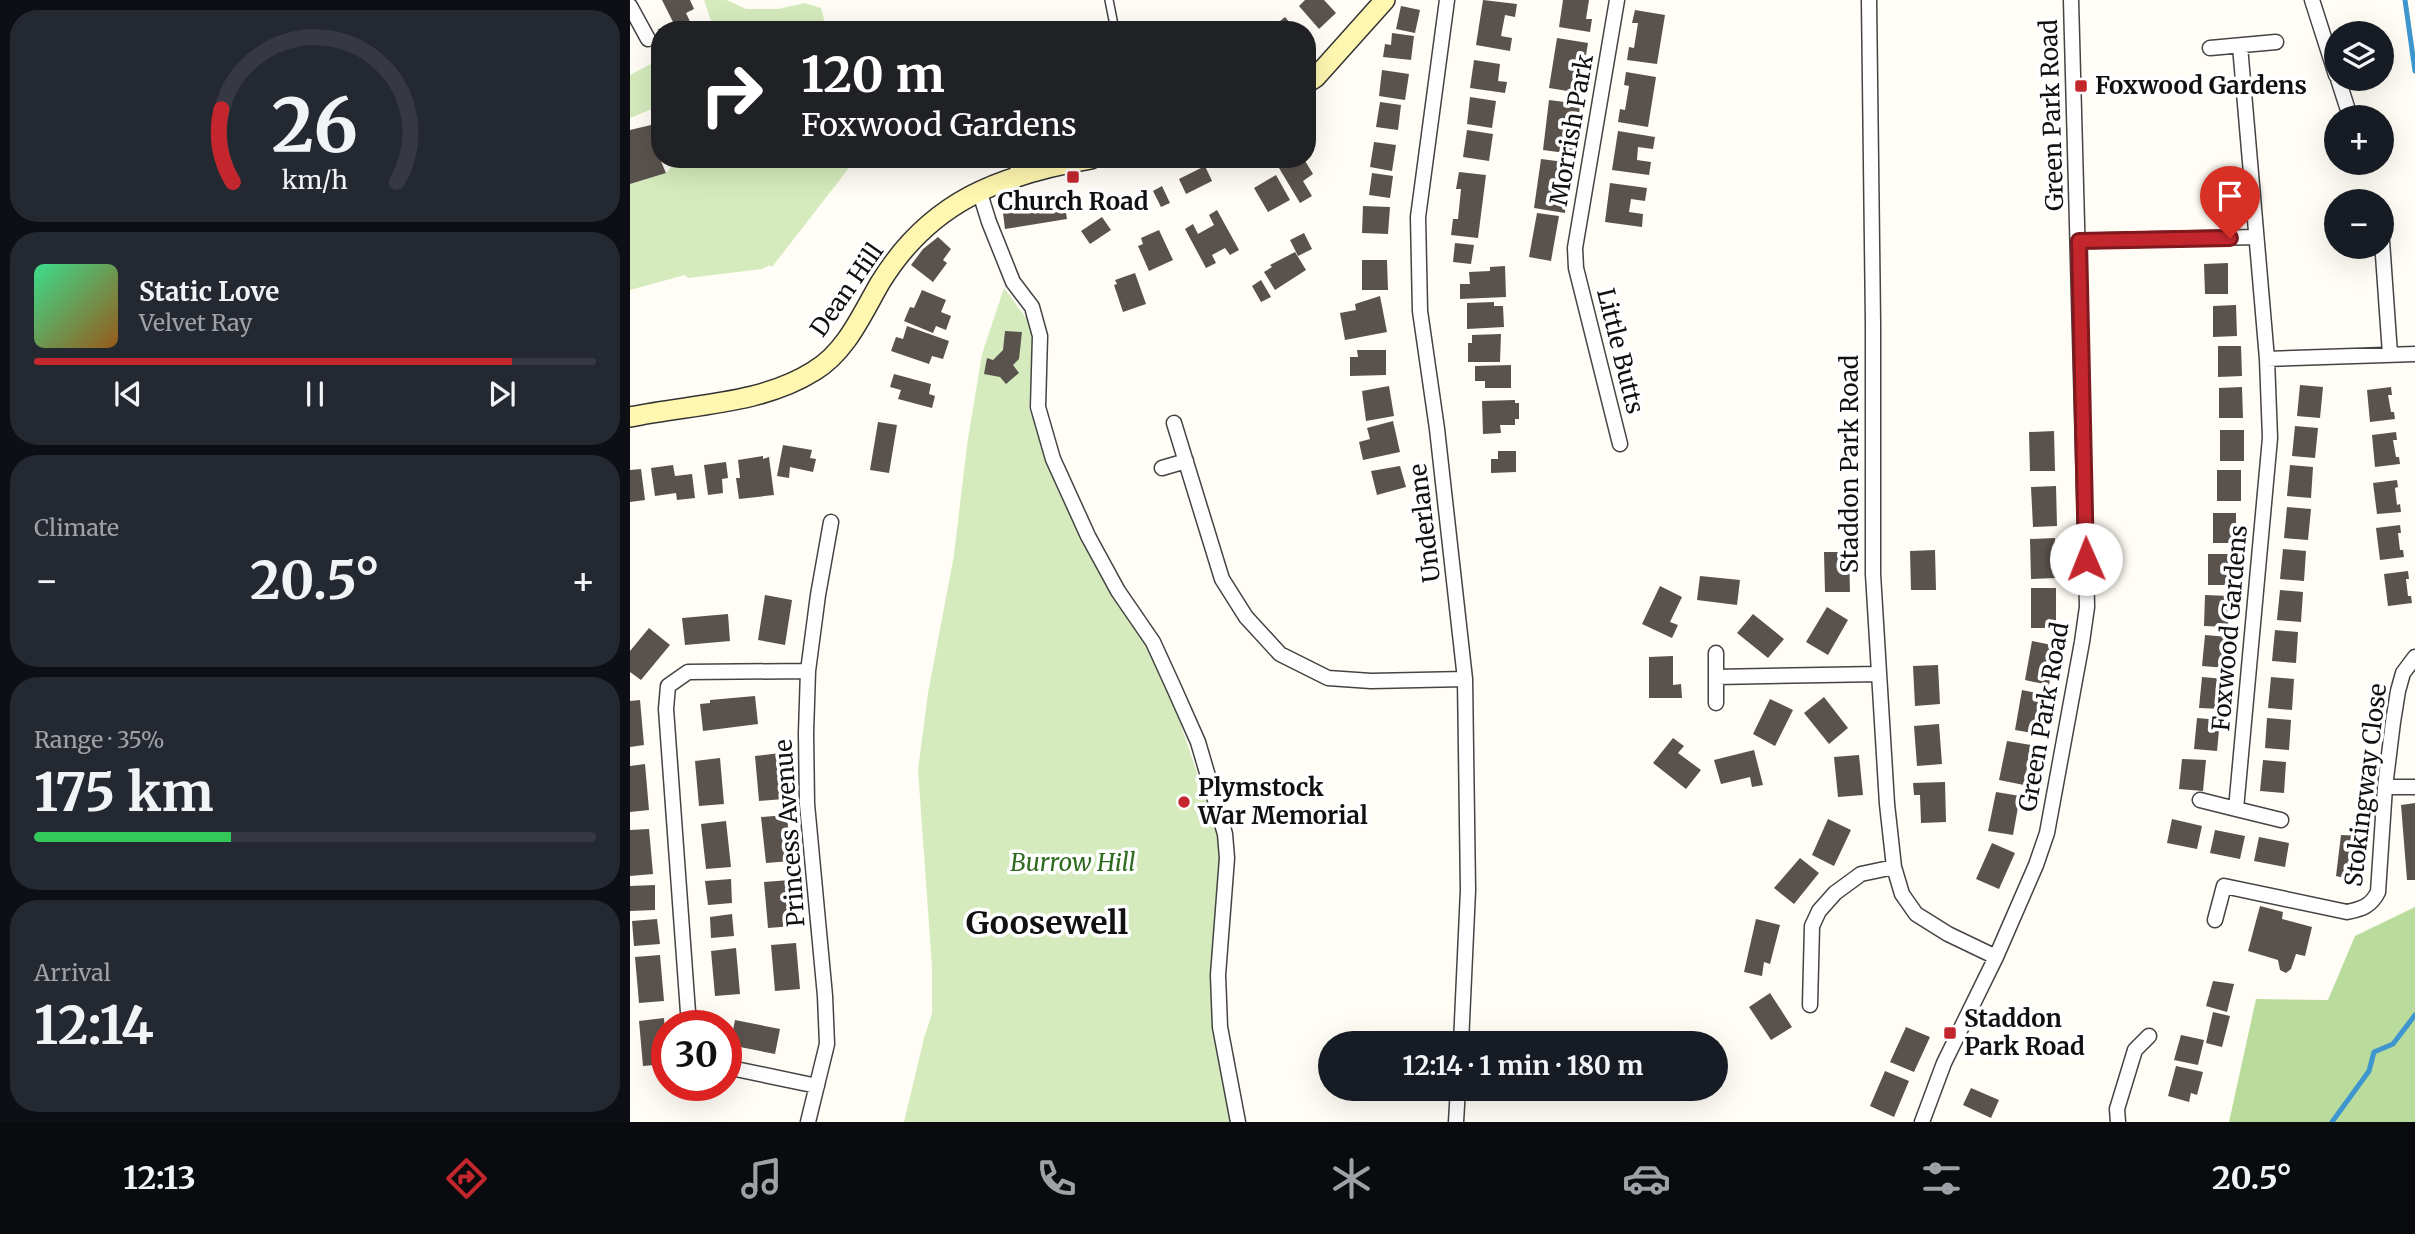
<!DOCTYPE html>
<html lang="en">
<head>
<meta charset="utf-8">
<style>
  body { margin:0; font-family:Merriweather,serif; background:#242831; color:#f1f3f6; height:100vh; display:flex; flex-direction:column; font-size:26px; white-space:nowrap }
  * { box-sizing:border-box; margin:0 }
  p { font-size:23px; color:#9ea1a6 }
  .icon { flex:none; width:38px; height:38px; fill:none; stroke:currentColor; stroke-width:2; stroke-linecap:round; stroke-linejoin:round }
  .map { position:relative; flex:1; overflow:hidden }
  .sheet { display:flex; flex-direction:column; gap:10px; padding:10px; background:#0d0f14; width:630px }
  .sheet>* { flex:none }
  .guide { position:absolute; left:21px; top:21px; width:665px; height:147px; border-radius:28px; box-shadow:0 7px 28px #0002; background:#202124; color:#fff; overflow:hidden }
  .controls { position:absolute; left:1694px; top:21px; display:grid; gap:14px }
  .controls a { display:grid; place-items:center; width:70px; height:70px; border-radius:50%; background:#171b24; box-shadow:0 7px 28px #0002; font-size:35px }
  .speed { position:absolute; left:21px; top:1010px; display:flex; gap:14px; font-size:35px; font-weight:700; text-align:center }
  .speed>* { display:grid; place-content:center; width:91px; height:91px; border-radius:50%; background:#171b24; box-shadow:0 7px 28px #0002; line-height:1 }
  .speed .limit { border:10px solid #d22; background:#fff; color:#111 }
  .pin { position:absolute; display:grid; place-items:center; width:60px; height:60px; color:#fff; margin:-72px -30px; border-radius:50% 50% 50% 0; rotate:-45deg; box-shadow:0 0 7px #0007 }
  .pin .icon { rotate:45deg }
  .me { position:absolute; width:77px; margin:-38px; rotate:359deg; stroke-linejoin:round; filter:drop-shadow(0 0 5px #0008) }
  .turn { display:flex; align-items:center; gap:24px; height:147px; padding:0 35px; font-size:32px }
  .turn .icon { width:91px; height:91px; stroke-width:2.5 }
  .turn b { display:block; font-size:49px; line-height:60px }
  .big { font-size:52px; font-weight:700; line-height:1.1 }
  .sheet .tile { flex:1; display:flex; flex-direction:column; justify-content:center; gap:10px; min-width:0; padding:0 24px; border-radius:28px; background:#242831 }
  .sheet .dial { align-items:center; gap:0 }
  .dial svg { height:182px; overflow:visible; fill:none; stroke:#363941; stroke-width:7; stroke-linecap:round; text-anchor:middle }
  .dial text { fill:#f1f3f6; stroke:none }
  .song { display:flex; align-items:center; gap:21px }
  .cover { width:84px; height:84px; border-radius:10px; background:linear-gradient(135deg,hsl(150 70% 55%),hsl(30 70% 35%)) }
  .played { height:7px; border-radius:4px; background:linear-gradient(90deg,#c4262e 85%,#363941 85%) }
  .keys { display:flex; justify-content:space-around; direction:ltr }
  .heat { display:flex; justify-content:space-between; align-items:center; font-size:38px; direction:ltr }
  .charge { height:10px; border-radius:5px; background:linear-gradient(90deg,#34c759 35%,#363941 0) }
  .trip { position:absolute; left:688px; top:1031px; width:410px; height:70px; border-radius:35px; background:#171b24; box-shadow:0 7px 28px #0002; font-weight:700; line-height:70px; text-align:center }
  .dock { display:flex; height:112px; justify-content:space-around; align-items:center; background:#090b0e; color:#9ea1a6 }
  .dock .icon { width:49px; height:49px }
  .dock .on { color:#c4262e }
  .dock b { font-size:32px; color:#f1f3f6 }
  main { display:flex; flex:1; min-height:0 }
  .map>svg:first-child { display:block }
  .green { fill:#d5ebbd }
  .forest { fill:#b9dc9c }
  .lines { fill:none; stroke-linecap:round; stroke-linejoin:round }
  .stream { stroke:#3f96cf; stroke-width:5 }
  .building { fill:#5a524d }
  .lane-casing { stroke:#444; stroke-width:10 }
  .street-casing { stroke:#444; stroke-width:17 }
  .secondary-casing { stroke:#333; stroke-width:22 }
  .lane { stroke:#fff; stroke-width:7 }
  .street { stroke:#fff; stroke-width:14 }
  .secondary { stroke:#fff6b0; stroke-width:19 }
  .route-casing { stroke:#7f191e; stroke-width:18 }
  .route { stroke:#c4262e; stroke-width:12 }
  .poi-dot { fill:#c4262e; stroke:#fff; stroke-width:2.5 }
  .labels { text-anchor:middle; stroke-width:7; stroke-linejoin:round; paint-order:stroke }
  .poi-label { font-size:24px; font-weight:bold; fill:#111; stroke:#fff; text-anchor:start }
  .street-label { font-size:24px; fill:#111; stroke:#fff }
  .park-label { font-size:24px; font-style:italic; fill:#2f6b1f; stroke:#fff }
  .district-label { font-size:32px; font-weight:bold; fill:#111; stroke:#fff }
</style>
</head>
<body>
<main>
<section class="sheet">
<div class="tile dial"><svg viewBox="0 0 100 80">
<path d="M14 69A42 42 0 1 1 86 69"/>
<path d="M14 69A42 42 0 0 1 9 37" stroke="#c4262e"/>
<text x="50" y="56" font-size="32" font-weight="700">26</text>
<text x="50" y="72" font-size="11">km/h</text>
</svg></div>
<div class="tile">
<div class="song"><i class="cover"></i><div><b>Static Love</b><p>Velvet Ray</p></div></div>
<div class="played"></div>
<div class="keys"><svg class="icon" aria-label="previous" viewBox="0 0 24 24"><path d="M18 5L8 12l10 7zM5 5v14"/></svg><svg class="icon" aria-label="pause" viewBox="0 0 24 24"><path d="M8 5v14M16 5v14"/></svg><svg class="icon" aria-label="next" viewBox="0 0 24 24"><path d="M6 5l10 7-10 7zM19 5v14"/></svg></div>
</div>
<div class="tile"><p>Climate</p>
<div class="heat"><a>−</a><b class="big">20.5°</b><a>+</a></div>
</div>
<div class="tile"><p>Range · 35%</p><b class="big">175 km</b><div class="charge"></div></div>
<div class="tile"><p>Arrival</p><b class="big">12:14</b></div>
</section>
<div class="map">
<svg width="1785" height="1122" viewBox="0 0 1785 1122">
  <rect width="100%" height="100%" fill="#fffdf5"/>
  <!-- green -->
  <path class="green" d="M74 0H97L116 9H148L175 3 191 8 197 30H84Z
    M30 59V111L27 107 0 118V75Z
    M48 159H226L142 267 140 265 132 269 58 278 55 275 0 290V184L36 173Z
    M374 288 397 319 403 340 399 409 450 537 488 606 514 640 544 705 588 834 590 855 585 938 602 1122H274L294 1038 302 1013V967L288 770 298 693 324 555 337 445 352 354Z"/>
  <!-- forest -->
  <path class="forest" d="M1785 907V1122H1599L1626 999 1698 1000 1725 936Z"/>
  <g class="lines">
    <!-- stream -->
    <path class="stream" d="M1775 0 1785 71
      M1702 1122 1739 1071 1744 1052 1763 1044 1785 1015"/>
  </g>
  <!-- building -->
  <path class="building" d="M32 0H60L64 9 56 13 64 30H27L43 22Z
    M675 0H694L706 13 689 29 669 6Z
    M853 0 887 4 885 17 875 15 871 36 882 38 880 51 846 45Z
    M933 0H959L956 19H962L960 32 929 27Z
    M771 6 790 10 785 33 766 29Z
    M1005 10 1035 15 1027 64 997 60 999 47 1004 48 1008 23H1002Z
    M655 17 666 30H639Z
    M762 33 784 36 781 60 753 57 755 44 761 45Z
    M927 38 958 43 956 55H951L947 79 952 80 950 93 919 88Z
    M844 60 870 64 868 81 877 82 875 93 840 88Z
    M752 70 779 74 775 100 749 96Z
    M996 72 1026 77 1018 127 988 122 990 109 995 110 999 86 994 85Z
    M840 97 866 101 862 128 837 124Z
    M919 100 950 104 949 117 943 116 940 141H945L943 154 913 150Z
    M750 102 771 105 768 130 746 127Z
    M21 125 30 159 36 173 0 184V130Z
    M837 130 863 134 859 161 833 157Z
    M988 131 1025 137 1023 149 1008 147 1007 160 1021 162 1019 175 982 170Z
    M744 142 766 145 762 171 740 167Z
    M663 159H674L683 174 673 181 682 196 670 203 649 168Z
    M911 159 942 163 940 176 935 175 931 199 936 200 935 213 904 208Z
    M575 166 582 181 556 194 549 179Z
    M829 172 856 175 848 238 821 235 823 219H828L831 189H826Z
    M742 173 763 176 760 198 739 195Z
    M646 175 660 200 638 212 624 188Z
    M980 183 1017 188 1015 201 1001 199 999 212 1013 214 1012 227 975 222Z
    M532 186 540 203 531 207 523 191Z
    M433 195 437 219 375 229 372 205Z
    M733 206 760 207 758 234 732 233Z
    M587 210 609 250 600 255 595 248 582 255 586 263 576 268 555 229 563 224 568 234 584 225 579 215Z
    M907 213 929 216 921 261 899 257Z
    M472 217 481 230 460 244 451 231Z
    M529 230 543 260 519 271 508 246 513 244 511 238Z
    M674 233 682 249 668 256 660 240Z
    M308 237 321 249 313 260 317 263 303 282 281 265 293 249Z
    M825 243 844 245 841 264 823 262Z
    M665 252 676 270 645 290 634 272 642 267 640 265Z
    M732 260H757L758 290H732Z
    M1598 263V294H1575L1574 264Z
    M875 266 876 297 830 299V284H840L839 272 860 271V267Z
    M505 273 516 304 493 312 484 285 487 284 485 280Z
    M631 280 641 297 631 302 622 286Z
    M292 290 316 300 311 312 321 316 316 330 306 326 303 333 274 321 280 307 284 308Z
    M750 296 757 332 715 340 710 313 726 310 725 304Z
    M864 302V306H873L874 327 837 329V303Z
    M1606 305 1607 336 1583 337V306Z
    M277 326 319 341 313 359 302 356 299 364 261 351 266 337 273 339Z
    M375 331 392 332 389 359 383 365 389 373 376 384 370 377 354 374 357 358 363 360 373 350Z
    M871 334 870 362H838V343H842V335Z
    M1588 346H1611L1612 376 1588 377Z
    M727 350H756V375L720 376V357H728Z
    M881 365V388H855V381H845V366Z
    M264 374 301 384 299 394 305 396 302 408 268 399 271 390 260 387Z
    M1670 385 1693 387 1690 418 1667 416Z
    M759 386 764 416 736 421 732 391Z
    M1612 387 1613 418H1589V388Z
    M1761 387 1762 395H1758L1761 412H1764L1765 419 1740 422 1737 390Z
    M885 400V403H889V419H885V425H870L871 433 853 434 852 401Z
    M763 421 770 452 733 460 729 442 740 439 737 428Z
    M248 422 267 425 259 473 240 470Z
    M1665 426 1688 428 1685 458 1662 456Z
    M1590 430H1614V461H1590Z
    M1424 431 1425 471H1400L1399 432Z
    M1766 432 1767 440H1763L1766 457H1769L1770 464 1745 467 1742 435Z
    M153 445 182 450 180 458 186 459 183 472 160 467 159 478 147 476Z
    M868 451H886V472L861 473V459H868Z
    M133 456V459L139 457 144 495 109 499 106 478H110L108 460Z
    M96 462 98 478 92 479 93 493 78 495 74 465Z
    M43 465 45 476 62 474 65 498 47 500 46 493 25 496 21 468Z
    M1660 465 1683 467 1681 498 1657 496Z
    M770 466 776 487 747 495 741 471Z
    M11 469 15 500 0 502V470Z
    M1587 470H1611V501H1587Z
    M1767 480 1768 487 1765 488 1767 505 1770 504 1771 512 1747 514 1743 483Z
    M1426 486 1427 526 1403 527 1401 487Z
    M1657 507 1681 509 1678 540 1654 538Z
    M1583 513H1606V543H1583Z
    M1770 525 1771 533H1768L1770 550H1773L1774 557 1750 560 1746 528Z
    M1425 538 1426 578 1401 579 1400 539Z
    M1653 549 1676 551 1674 581 1650 579Z
    M1305 550 1306 590H1281L1280 551Z
    M1194 552H1219L1220 592H1195Z
    M1578 554H1602L1601 585H1578Z
    M1778 571 1779 579H1776L1778 596H1781L1782 603 1758 606 1754 574Z
    M1070 576 1110 580 1107 605 1067 600Z
    M1030 586 1052 597 1040 622 1048 625 1042 638 1012 624Z
    M1401 588H1426V628H1401Z
    M1650 590 1673 592 1671 622 1647 620Z
    M135 595 162 600 155 645 128 640Z
    M1575 595 1599 596 1598 627 1574 626Z
    M1197 607 1218 620 1198 655 1176 642Z
    M98 614 100 641 55 645 52 618Z
    M1123 614 1154 639 1138 658 1107 633Z
    M19 628 40 645 11 680 0 672V651Z
    M1645 630 1668 632 1666 663 1642 661Z
    M1575 635 1598 637 1596 668 1572 666Z
    M1402 641 1427 646 1419 685 1395 680Z
    M1043 656V685L1051 684 1052 698H1019V657Z
    M1308 665 1310 704 1285 706 1283 666Z
    M1572 677 1595 679 1593 709 1569 708Z
    M1641 677 1664 679 1662 710 1638 708Z
    M1392 690 1417 695 1409 734 1385 730Z
    M125 696 128 724 73 731 70 704 80 703V700Z
    M1194 697 1218 728 1199 744 1174 713Z
    M1140 699 1163 710 1145 746 1123 734Z
    M10 700 14 745 0 747V701Z
    M1567 718 1590 720 1587 751 1564 749Z
    M1637 718 1661 720 1659 750 1635 748Z
    M1309 724 1312 764 1287 766 1284 726Z
    M1043 738 1054 746 1048 753 1071 770 1056 789 1023 763Z
    M1377 741 1401 745 1394 785 1369 780Z
    M1124 750 1133 785 1122 787 1120 777 1091 784 1084 760Z
    M150 753 154 799 129 801 125 756Z
    M1229 755 1233 795 1208 797 1204 757Z
    M90 758 94 804 69 806 65 761Z
    M1552 759 1576 760 1573 791 1549 789Z
    M1633 760 1656 762 1654 793 1630 791Z
    M15 764 19 810 0 812V766Z
    M1315 782 1316 822 1291 823 1290 795H1284L1283 783Z
    M1366 792 1390 796 1383 835 1358 831Z
    M1785 803V880H1777L1771 805Z
    M157 815 161 861 136 863 131 817Z
    M1198 819 1221 830 1204 866 1182 855Z
    M1542 819 1572 826 1567 849 1537 843Z
    M96 821 101 867 76 869 71 824Z
    M19 829 23 874 0 876V830Z
    M1585 830 1615 836 1610 859 1580 853Z
    M1711 835 1735 836 1731 871 1717 869 1714 878 1706 876Z
    M1629 837 1659 843 1655 867 1624 861Z
    M1362 843 1385 853 1369 889 1346 879Z
    M1170 858 1189 873 1164 904 1144 888Z
    M101 879 102 903 78 905 75 881Z
    M160 880 163 926 138 928 134 882Z
    M25 885V910L0 911V886Z
    M1630 906 1653 912 1652 919 1682 927 1675 956 1666 954 1661 969 1656 973 1650 970 1648 960 1618 951Z
    M102 914 104 936 81 938 80 917Z
    M27 919 30 944 4 946 2 921Z
    M1126 919 1150 925 1140 964 1134 962 1132 976 1114 972Z
    M166 943 170 989 145 991 141 945Z
    M106 948 110 994 85 996 81 951Z
    M30 955 34 1001 9 1003 5 957Z
    M1583 981 1604 984 1597 1012 1576 1006Z
    M1140 993 1162 1027 1141 1040 1119 1007Z
    M1583 1012 1600 1016 1592 1047 1576 1043Z
    M34 1018 37 1064 13 1066 9 1021Z
    M105 1020 150 1029 145 1054 100 1045Z
    M1276 1027 1300 1037 1284 1072 1260 1062Z
    M1551 1035 1574 1040 1568 1065 1544 1060Z
    M1546 1066 1573 1072 1567 1095 1561 1093 1559 1102 1538 1096Z
    M1255 1071 1279 1081 1264 1117 1240 1106Z
    M1341 1088 1369 1100 1361 1118 1333 1105Z"/>
  <g class="lines">
    <defs>
      <path id="lane" d="M479 0 485 30"/>
      <path id="street" d="M817 0 788 217 790 311 807 429 835 679 838 890 831 1043
        M987 0 945 248 946 268 990 444
        M1239 0 1243 323V574L1257 804 1264 867 1272 894 1286 914 1318 934 1366 957
        M1682 0 1706 75
        M0 6 18 39
        M1610 46 1637 359 1640 438 1606 809 1651 820
        M1580 48 1646 42
        M1708 79 1717 107
        M386 159 389 175
        M349 190 359 222 383 282 402 307 410 336 408 407 423 459 458 536 488 591 523 642 544 688 568 742 595 834 597 858 588 975 590 1027 608 1122
        M1449 241 1625 237
        M1752 241 1760 354
        M1637 359 1785 354
        M544 423 592 579 616 617 650 654 698 678 741 681 835 679
        M532 468 556 461
        M1086 653V677L1249 674
        M1086 677V703
        M1755 787H1785
        M1570 800 1606 809
        M1585 920 1594 886 1717 912C1732 909 1741 906 1748 892L1755 787 1763 722 1768 691 1773 673 1785 657
        M1180 1005 1182 926 1189 911 1205 893 1231 874 1264 867
        M59 1026 36 709 38 686 58 672 178 671
        M96 1067 187 1086
        M178 1122 197 1044 195 996 177 804 176 733 178 671 188 595 201 522
        M826 1122 828 1088
        M1292 1122 1314 1063 1366 957 1406 865 1417 833 1452 642 1457 607 1456 559 1441 0
        M1488 1122 1487 1109 1505 1050 1519 1036"/>
      <path id="secondary" d="M677 83 686 77 755 0
        M0 417C61 404 130 405 184 371 216 352 232 314 250 283 300 201 370 175 461 159"/>
    </defs>
    <!-- lane casing -->
    <use href="#lane" class="lane-casing"/>
    <!-- street casing -->
    <use href="#street" class="street-casing"/>
    <!-- secondary casing -->
    <use href="#secondary" class="secondary-casing"/>
    <!-- lane -->
    <use href="#lane" class="lane"/>
    <!-- street -->
    <use href="#street" class="street"/>
    <!-- secondary -->
    <use href="#secondary" class="secondary"/>
  </g>
  <g class="lines">
    <defs>
      <path id="route" d="M1456 559 1449 241 1600 238"/>
    </defs>
    <!-- route casing -->
    <use href="#route" class="route-casing"/>
    <!-- route -->
    <use href="#route" class="route"/>
  </g>
  <!-- markers -->
  <g class="poi-dot">
    <rect x="1444" y="79" width="14" height="14" rx="3.5"/>
    <rect x="436" y="170" width="14" height="14" rx="3.5"/>
    <circle cx="554" cy="802" r="7"/>
    <rect x="1313" y="1026" width="14" height="14" rx="3.5"/>
  </g>
  <g class="labels">
    <!-- poi labels -->
    <g class="poi-label">
      <text x="1465" y="94">Foxwood Gardens</text>
      <text x="443" y="210" text-anchor="middle">Church Road</text>
      <text x="568" y="796">Plymstock<tspan x="568" dy="28">War Memorial</tspan></text>
      <text x="1334" y="1027">Staddon<tspan x="1334" dy="28">Park Road</tspan></text>
    </g>
    <!-- street labels -->
    <g class="street-label">
      <text transform="translate(1422 115) rotate(-92)" y="8">Green Park Road</text>
      <text transform="translate(942 130) rotate(-80)" y="8">Morrish Park</text>
      <text transform="translate(217 290) rotate(-55)" y="8">Dean Hill</text>
      <text transform="translate(990 351) rotate(76)" y="8">Little Butts</text>
      <text transform="translate(1220 464) rotate(-90)" y="8">Staddon Park Road</text>
      <text transform="translate(795 523) rotate(-97)" y="8">Underlane</text>
      <text transform="translate(1600 628) rotate(-85)" y="8">Foxwood Gardens</text>
      <text transform="translate(1414 717) rotate(-80)" y="8">Green Park Road</text>
      <text transform="translate(1736 785) rotate(-83)" y="8">Stokingway Close</text>
      <text transform="translate(160 833) rotate(-94)" y="8">Princess Avenue</text>
    </g>
    <!-- park labels -->
    <g class="park-label">
      <text x="443" y="871">Burrow Hill</text>
    </g>
    <!-- district labels -->
    <g class="district-label">
      <text x="417" y="934">Goosewell</text>
    </g>
  </g>
</svg>
<div class="controls">
<a><svg class="icon" aria-label="layers" viewBox="0 0 24 24"><path d="M12 4l9 5-9 5-9-5zM3 14l9 5 9-5"/></svg></a>
<a>+</a>
<a>−</a>
</div>
<div class="speed"><div class="limit">30</div></div>
<div class="pin" style="left:1600px;top:238px;background:#d93025"><svg class="icon" aria-label="arrive" viewBox="0 0 24 24"><path d="M6 21V4h12l-3 4 3 4H6"/></svg></div>
<svg class="me" style="left:1456px;top:559px" viewBox="-20 -20 40 40"><circle r="19" fill="#fff"/><path d="M0-13L10 11 0 6-10 11z" fill="#c4262e"/></svg>
<div class="trip">12:14 · 1 min · 180 m</div>
<div class="guide">
<div class="turn"><svg class="icon" aria-label="right" viewBox="0 0 24 24"><path d="M7 20v-9h11M14 6l5 5-5 5"/></svg><div><b>120 m</b>Foxwood Gardens</div></div>
</div>
</div>
</main>
<nav class="dock">
<b>12:13</b>
<svg class="icon on" aria-label="directions" viewBox="0 0 24 24"><path d="M12 3l9 9-9 9-9-9zM9 14v-3h6M13 9l2 2-2 2"/></svg>
<svg class="icon" aria-label="music" viewBox="0 0 24 24"><path d="M9 18V5l10-2v13"/><circle cx="6" cy="18" r="3"/><circle cx="16" cy="16" r="3"/></svg>
<svg class="icon" aria-label="phone" viewBox="0 0 24 24"><path d="M5 4h4l2 5-3 2q2 4 5 5l2-3 5 2v4C11 20 4 13 5 4z"/></svg>
<svg class="icon" aria-label="climate" viewBox="0 0 24 24"><path d="M12 3v18M4 7l16 10M4 17L20 7"/></svg>
<svg class="icon" aria-label="car" viewBox="0 0 24 24"><path d="M5 17H2v-5l4-1 3-4h7l3 4 3 1v5h-3M9 17h6M6 11h13"/><circle cx="7" cy="17" r="2"/><circle cx="17" cy="17" r="2"/></svg>
<svg class="icon" aria-label="filters" viewBox="0 0 24 24"><path d="M4 7h16M4 17h16"/><circle cx="9" cy="7" r="2"/><circle cx="15" cy="17" r="2"/></svg>
<b>20.5°</b>
</nav>
</body>
</html>
